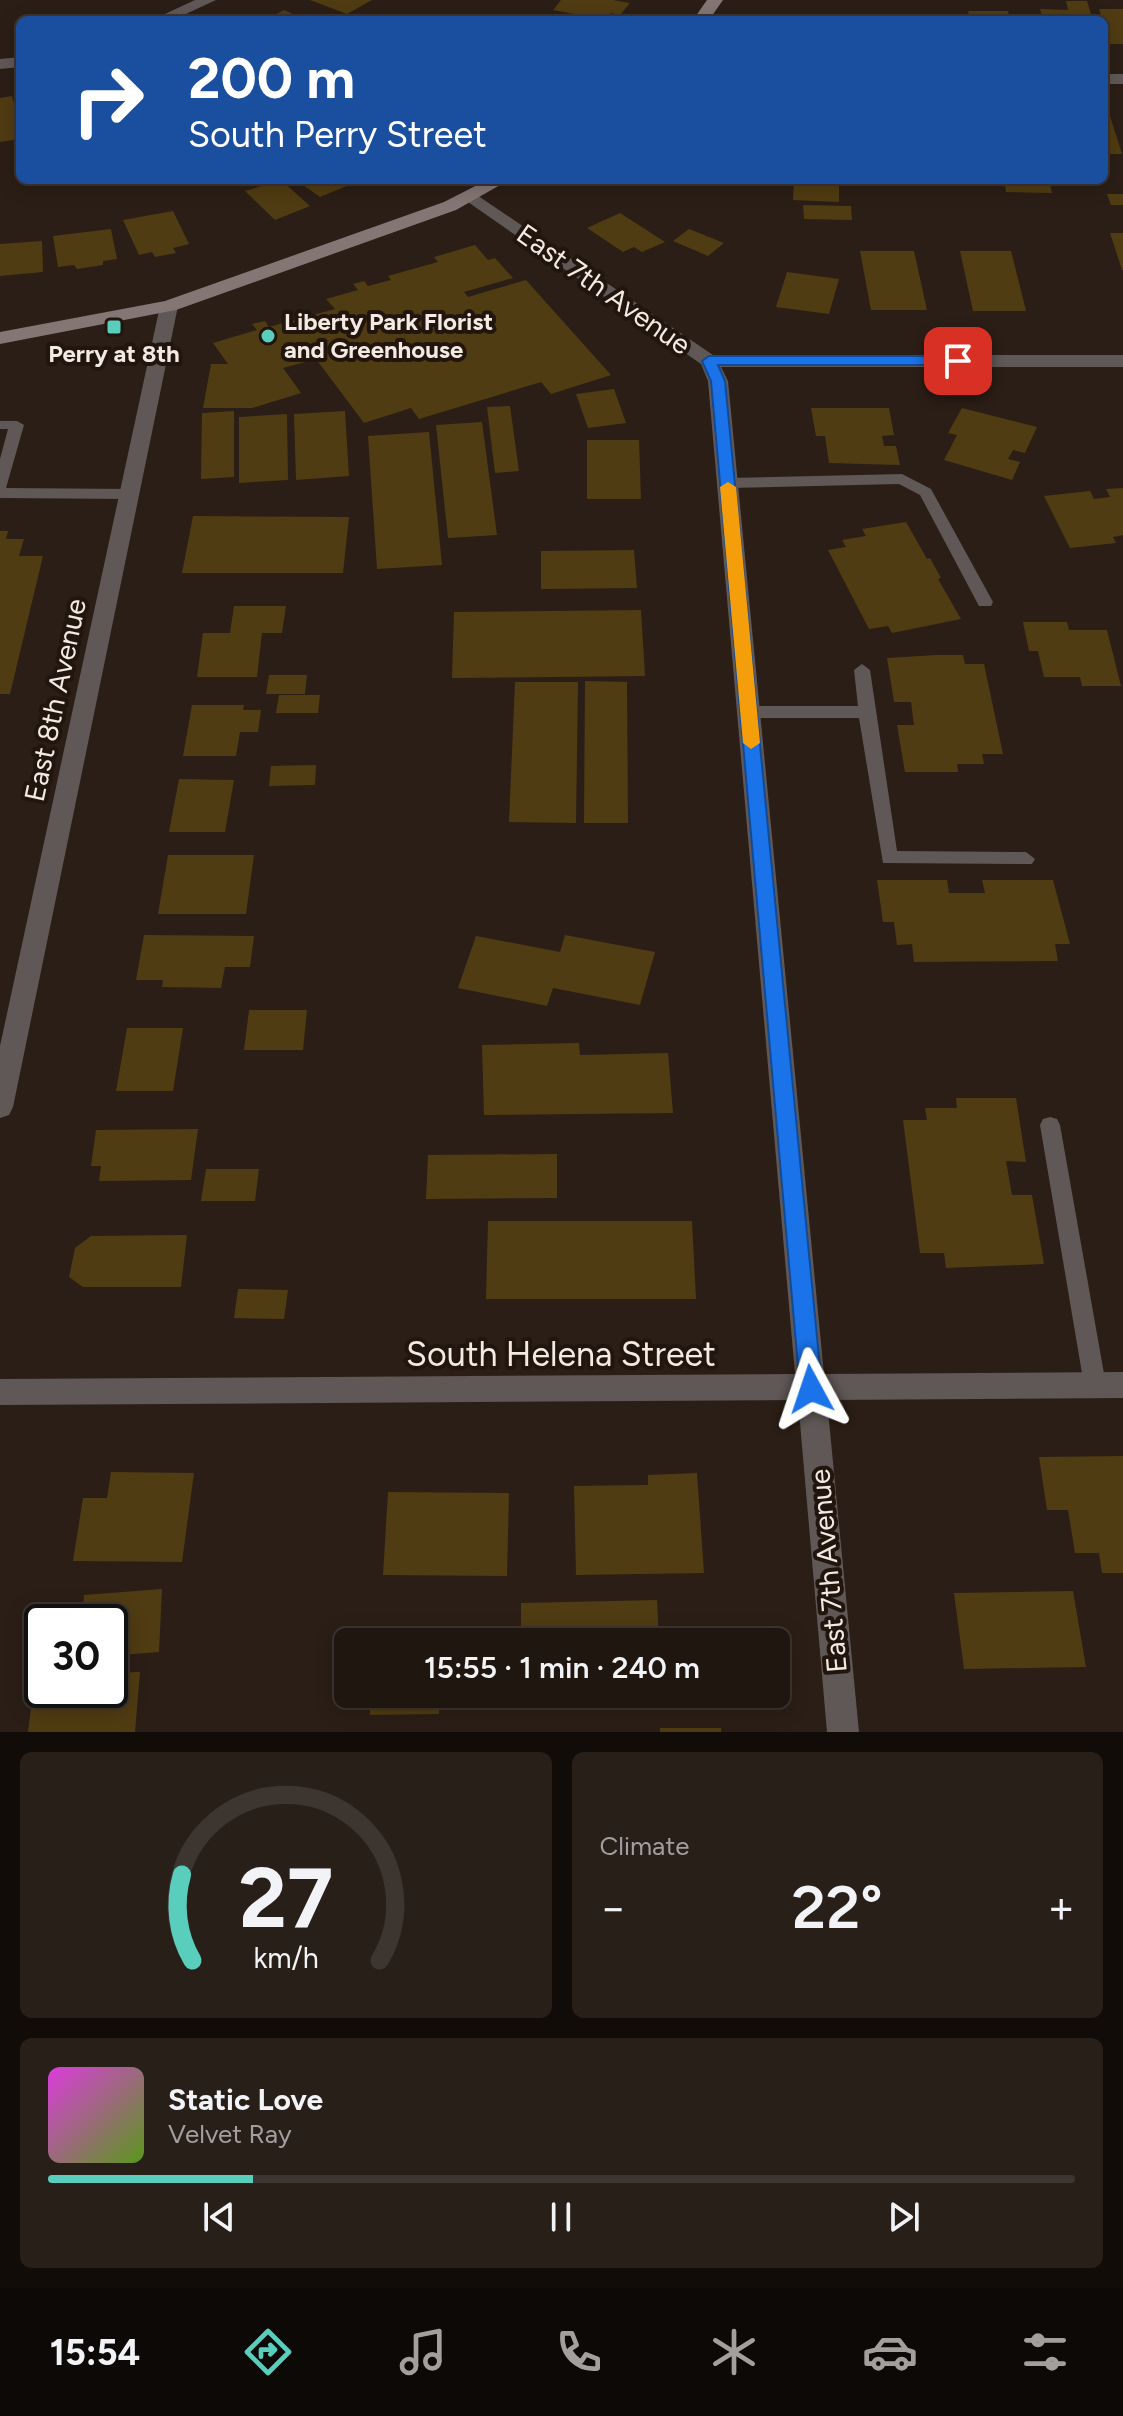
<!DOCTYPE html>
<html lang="en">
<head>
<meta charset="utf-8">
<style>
  body { margin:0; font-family:Figtree,sans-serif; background:#281f19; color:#f1f3f6; height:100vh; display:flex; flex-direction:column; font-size:30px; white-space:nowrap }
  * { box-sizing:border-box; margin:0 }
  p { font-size:26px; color:#a29f9f }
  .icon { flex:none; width:44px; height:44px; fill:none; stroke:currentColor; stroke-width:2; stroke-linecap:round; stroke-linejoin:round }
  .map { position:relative; height:1732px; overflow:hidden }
  .drawer { display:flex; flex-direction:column; gap:20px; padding:20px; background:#120c09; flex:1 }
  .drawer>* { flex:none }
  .top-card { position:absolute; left:16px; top:16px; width:1092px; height:168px; border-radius:12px; box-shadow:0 4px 20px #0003,0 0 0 2px #3d3530; background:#1a4fa0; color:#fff; overflow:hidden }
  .speed { position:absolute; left:24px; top:1604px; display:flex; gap:16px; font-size:40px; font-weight:700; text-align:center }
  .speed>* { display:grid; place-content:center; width:104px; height:104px; border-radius:50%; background:#201610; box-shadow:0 4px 20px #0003,0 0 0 2px #3d3530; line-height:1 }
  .speed .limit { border:4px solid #111; border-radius:12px; background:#fff; color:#111 }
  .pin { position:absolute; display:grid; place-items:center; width:68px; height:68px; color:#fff; margin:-34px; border-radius:16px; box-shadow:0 4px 12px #0006 }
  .me { position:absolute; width:88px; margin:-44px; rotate:355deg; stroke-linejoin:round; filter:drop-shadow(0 0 6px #0008) }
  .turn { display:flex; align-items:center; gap:28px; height:168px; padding:0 40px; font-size:36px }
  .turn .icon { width:104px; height:104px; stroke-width:2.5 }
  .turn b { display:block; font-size:56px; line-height:68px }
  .big { font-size:60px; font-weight:600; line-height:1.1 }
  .drawer .tile { flex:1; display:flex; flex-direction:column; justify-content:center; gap:12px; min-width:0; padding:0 28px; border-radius:12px; background:#281f19 }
  .drawer .dial { align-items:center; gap:0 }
  .dial svg { height:208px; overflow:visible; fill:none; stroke:#3d3530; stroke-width:7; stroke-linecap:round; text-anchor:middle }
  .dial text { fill:#f1f3f6; stroke:none }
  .song { display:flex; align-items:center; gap:24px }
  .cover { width:96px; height:96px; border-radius:12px; background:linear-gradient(135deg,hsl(300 70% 55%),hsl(90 70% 35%)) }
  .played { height:8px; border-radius:4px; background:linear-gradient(90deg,#5acebd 20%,#3d3530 20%) }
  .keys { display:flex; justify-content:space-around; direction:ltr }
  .heat { display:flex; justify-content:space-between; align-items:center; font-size:44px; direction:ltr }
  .drawer .tiles { flex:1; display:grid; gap:20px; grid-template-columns:1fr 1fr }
  .tile:last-child { grid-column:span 2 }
  .trip { position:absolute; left:334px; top:1628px; width:456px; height:80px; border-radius:12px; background:#201610; box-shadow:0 4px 20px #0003,0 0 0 2px #3d3530; font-weight:600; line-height:80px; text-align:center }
  .menu { display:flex; height:128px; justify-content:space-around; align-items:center; background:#0d0906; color:#a29f9f }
  .menu .icon { width:56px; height:56px }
  .menu .current { color:#5acebd }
  .menu b { font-size:36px; color:#f1f3f6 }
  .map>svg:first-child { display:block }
  .building { fill:#503c12 }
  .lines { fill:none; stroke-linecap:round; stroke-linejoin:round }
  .lane { fill:#605856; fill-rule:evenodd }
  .street { fill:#605856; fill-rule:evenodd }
  .secondary { fill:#847674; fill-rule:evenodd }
  .route { fill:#1a73e8; stroke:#114b97; stroke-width:2 }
  .slow { fill:#f59e0b }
  .poi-dot { fill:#5acebd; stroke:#21150d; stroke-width:3 }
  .labels { text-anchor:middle; stroke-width:8; stroke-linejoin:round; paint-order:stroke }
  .far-poi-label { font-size:24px; font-weight:bold; fill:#f3eae4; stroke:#21150d; text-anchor:start }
  .street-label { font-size:28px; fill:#f3eae4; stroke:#21150d }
  .near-street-label { font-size:34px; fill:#f3eae4; stroke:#21150d }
</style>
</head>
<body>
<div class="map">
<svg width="1123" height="1732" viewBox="0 0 1123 1732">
  <rect width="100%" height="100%" fill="#2b1e16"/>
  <!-- building -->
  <path class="building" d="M310 0H372L347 14Z
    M561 0H613L630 3 620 15 611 13 605 20 553 10Z
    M1066 1H1087L1093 20H1043L1040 9 1068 10Z
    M1099 9H1123V44H1110Z
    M284 10 306 20H265Z
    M968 11H1008L1010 20H970Z
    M12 96 20 123V139L0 142V98Z
    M1104 116H1110L1122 154H1104Z
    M281 180 310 206 275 220 245 191Z
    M296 180H361L320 197Z
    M794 180H839V202L793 200Z
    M919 180H988L989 186 920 185Z
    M1004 180H1049L1052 193 1006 192Z
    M1107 194H1123V205H1111Z
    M803 205 851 206 852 220 804 219Z
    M173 211 189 244 173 248 176 253 155 257 152 252 139 255 123 220Z
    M620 213 665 242 642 252 634 247 623 252 587 228Z
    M111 229 117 259 103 261V265L77 269 74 265 58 267 53 236Z
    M689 229 724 243 708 256 673 241Z
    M1110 233H1123V270H1122Z
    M42 241 43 272 0 276V244Z
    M475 245 488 260 495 258 513 278 464 292 468 297 526 280 611 375 551 394 541 382 419 419 411 408 364 423 316 359 283 368 301 393 252 408H203L211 364H228L213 343 257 330 252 324 265 321 269 327 335 309 326 299 358 290 353 284 364 281 368 286 391 280 388 276 438 262 434 257Z
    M860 251H914L927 310H871Z
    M960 251H1011L1026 311H973Z
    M787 272 839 279 829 314 776 307Z
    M614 389 626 423 588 428 576 394Z
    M510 406 519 471 495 473 487 407Z
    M811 408H889L894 435 882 436 884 446H896L900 465 829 463 825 436H816Z
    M962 408 1037 427 1025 453 1013 450 1008 459 1020 462 1012 480 944 460 957 435 948 433Z
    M234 411V477L201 479 202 413Z
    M345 411 349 476 296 480 294 414Z
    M287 414 288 480 239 483V417Z
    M482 422 497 535 448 538 436 425Z
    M429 432 442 565 377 569 368 436Z
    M587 440H639L641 499H587Z
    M1123 488V535L1113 537 1116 543 1070 548 1044 496 1090 491 1094 499 1110 497 1106 489Z
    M193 516 349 517 343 573H182Z
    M906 522 927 559 930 558 941 578 938 579 961 619 892 633 888 626 869 629 828 550 846 547 842 540 866 536 862 529Z
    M0 531H8L6 539H24L19 556H43L10 694H0Z
    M634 550 637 588 541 589V551Z
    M234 606H286L282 633H262L257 677H197L203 633H230Z
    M641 610 645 676 452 678 454 612Z
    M1023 622H1067L1069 630H1107L1121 686H1082L1080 677H1044L1038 651H1029Z
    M936 655H963L965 664H984L1003 754H982L984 764H957L958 772H905L897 725H914L911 702H894L887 658Z
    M269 675H307L305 694H266Z
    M585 681 627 682 628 823H584Z
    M515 682H578L576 823 509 822Z
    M279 695H320L318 713H276Z
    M192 705H244L243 710H261L258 732H240L236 756H183Z
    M316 765 315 785 269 786 271 766Z
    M179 779 234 780 225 832H169Z
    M168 855H254L246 914H158Z
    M877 880H947L949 893H985L982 880H1053L1070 944H1055L1058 961 914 962 912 944 897 945 894 922H883Z
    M144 935 254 936 250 967H225L221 988 162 987 163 980H136Z
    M565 935 655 952 640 1005 553 988 547 1006 458 988 476 936 560 952Z
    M249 1010H307L303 1050H244Z
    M127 1028H183L173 1091H116Z
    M579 1043 580 1055 668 1053 673 1113 484 1115 482 1045Z
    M956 1098H1016L1026 1162 1006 1161 1012 1195H1032L1044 1264 946 1268 944 1253H920L903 1120H927L925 1108H957Z
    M198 1129 191 1180 99 1181 101 1166H91L96 1130Z
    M557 1154V1198L426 1199 428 1155Z
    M206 1169H259L255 1201H201Z
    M488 1221H692L696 1299H486Z
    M187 1235 181 1287H83L69 1277 75 1248 91 1236Z
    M238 1289 288 1290 284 1319 234 1318Z
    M1123 1456V1573H1102L1099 1553H1075L1068 1510H1047L1039 1457Z
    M111 1472 194 1473 182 1562 73 1561 83 1498H107Z
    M697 1473 704 1573 576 1575 574 1486 648 1485V1475Z
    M388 1492 509 1493 507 1576 383 1575Z
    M162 1589 159 1652 110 1656V1622H82L84 1595Z
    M1073 1591 1086 1667 964 1669 954 1593Z
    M657 1600 659 1642H521V1603Z
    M140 1672 135 1732H28L35 1677H42V1690H110V1673Z
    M371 1694H439V1714L370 1715Z
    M660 1728H721V1732H660Z"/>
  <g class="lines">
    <!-- lane -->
    <path class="lane" d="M0 421H17L24 425 6 488 129 489 137 494 129 499 0 498V459L8 429H0Z
      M902 474 931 489 993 602 991 606H979L920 495 899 484 728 488 720 483 728 478Z
      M862 664 870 670 897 851 1026 852 1035 859 1032 864 883 863 859 718H748L740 712 748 706H858L854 670Z
      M1050 1117 1057 1119 1060 1125 1106 1385 1103 1392 1095 1395 1087 1392 1084 1385 1040 1125 1043 1119Z"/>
    <!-- street -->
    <path class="street" d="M195 0H216L173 20H152Z
      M20 57V67L0 69V59Z
      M1104 74H1123V84H1104Z
      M471 191 713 355H1123V367H721L728 381 824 1374 1123 1372V1398L827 1400 859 1732H827L798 1400 0 1405V1379L795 1374 708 381 701 364 465 200 462 196 465 192Z
      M169 300 178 306 13 1107 9 1115 0 1118V1046L160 306Z"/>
    <!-- secondary -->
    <path class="secondary" d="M707 0H723L709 20H693Z
      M487 180H509L456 210 176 310 0 344V332L165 301 444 202Z"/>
  </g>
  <!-- route -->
  <path class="route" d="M709 356H958L966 361 958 365H718L725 381 822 1389 819 1396 811 1399 804 1396 800 1389 711 381 702 361Z"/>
  <!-- slow -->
  <path class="slow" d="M728 482 736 487 760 743 751 749 743 743 720 487Z"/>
  <!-- markers -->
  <g class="poi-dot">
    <rect x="106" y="319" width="16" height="16" rx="4"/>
    <circle cx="268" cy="336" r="8"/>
  </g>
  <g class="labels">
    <!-- far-poi labels -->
    <g class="far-poi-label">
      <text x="284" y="330">Liberty Park Florist<tspan x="284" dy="28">and Greenhouse</tspan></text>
      <text x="114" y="362" text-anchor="middle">Perry at 8th</text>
    </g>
    <!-- street labels -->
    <g class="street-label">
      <text transform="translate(604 289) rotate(35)" y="10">East 7th Avenue</text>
      <text transform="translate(55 700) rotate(-78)" y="10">East 8th Avenue</text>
      <text transform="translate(828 1571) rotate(-95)" y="10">East 7th Avenue</text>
    </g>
    <!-- near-street labels -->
    <g class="near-street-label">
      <text x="561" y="1366">South Helena Street</text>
    </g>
  </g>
</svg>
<div class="speed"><div class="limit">30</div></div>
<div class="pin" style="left:958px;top:361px;background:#d93025"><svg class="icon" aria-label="arrive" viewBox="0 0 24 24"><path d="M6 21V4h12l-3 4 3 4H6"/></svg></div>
<svg class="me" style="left:811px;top:1389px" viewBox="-20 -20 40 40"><path d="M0-17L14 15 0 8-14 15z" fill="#1a73e8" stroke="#fff" stroke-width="4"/></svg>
<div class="trip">15:55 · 1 min · 240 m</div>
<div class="top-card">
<div class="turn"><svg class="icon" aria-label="right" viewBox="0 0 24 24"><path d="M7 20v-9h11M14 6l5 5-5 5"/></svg><div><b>200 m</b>South Perry Street</div></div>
</div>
</div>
<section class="drawer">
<div class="tiles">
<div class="tile dial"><svg viewBox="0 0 100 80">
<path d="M14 69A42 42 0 1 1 86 69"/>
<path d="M14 69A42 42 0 0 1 10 36" stroke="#5acebd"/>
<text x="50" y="56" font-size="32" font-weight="700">27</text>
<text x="50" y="72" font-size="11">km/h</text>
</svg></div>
<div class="tile"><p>Climate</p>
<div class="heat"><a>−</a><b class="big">22°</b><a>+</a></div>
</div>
<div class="tile">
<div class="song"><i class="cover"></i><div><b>Static Love</b><p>Velvet Ray</p></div></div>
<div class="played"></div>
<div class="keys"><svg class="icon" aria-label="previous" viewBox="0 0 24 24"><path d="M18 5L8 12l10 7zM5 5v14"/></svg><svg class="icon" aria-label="pause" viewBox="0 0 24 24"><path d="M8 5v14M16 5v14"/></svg><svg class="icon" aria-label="next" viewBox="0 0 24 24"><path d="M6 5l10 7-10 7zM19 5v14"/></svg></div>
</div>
</div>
</section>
<nav class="menu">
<b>15:54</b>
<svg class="icon current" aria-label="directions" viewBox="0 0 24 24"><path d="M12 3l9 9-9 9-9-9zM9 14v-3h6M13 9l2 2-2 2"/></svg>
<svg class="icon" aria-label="music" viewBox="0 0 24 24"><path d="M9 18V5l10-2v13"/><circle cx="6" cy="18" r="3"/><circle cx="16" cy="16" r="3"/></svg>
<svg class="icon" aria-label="phone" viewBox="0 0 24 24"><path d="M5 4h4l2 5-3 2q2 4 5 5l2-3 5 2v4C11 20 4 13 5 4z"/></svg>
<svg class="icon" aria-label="climate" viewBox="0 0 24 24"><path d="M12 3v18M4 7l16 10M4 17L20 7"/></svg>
<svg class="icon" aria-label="car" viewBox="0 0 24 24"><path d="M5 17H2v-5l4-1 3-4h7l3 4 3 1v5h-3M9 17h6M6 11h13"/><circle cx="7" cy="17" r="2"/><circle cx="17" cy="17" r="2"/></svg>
<svg class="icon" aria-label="filters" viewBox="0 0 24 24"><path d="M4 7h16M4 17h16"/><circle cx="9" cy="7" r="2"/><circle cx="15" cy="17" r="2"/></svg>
</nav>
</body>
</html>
